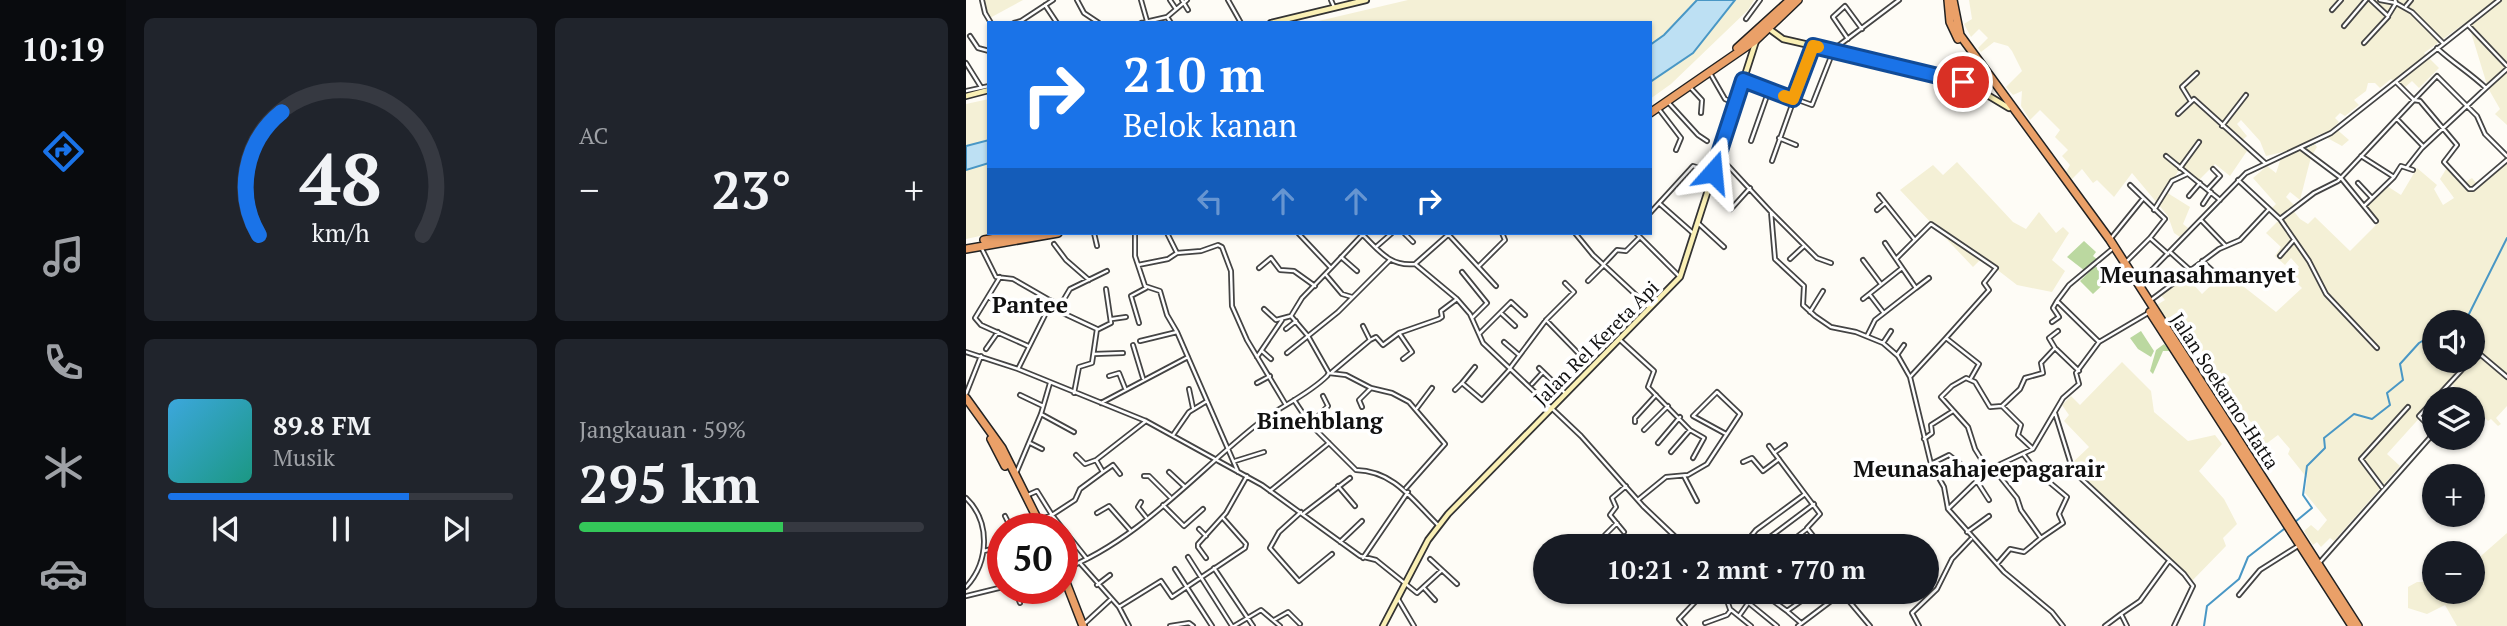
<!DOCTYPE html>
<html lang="id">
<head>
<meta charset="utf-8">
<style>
  body { margin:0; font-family:"PT Serif",serif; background:#20242c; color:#f1f3f6; height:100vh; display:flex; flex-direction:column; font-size:26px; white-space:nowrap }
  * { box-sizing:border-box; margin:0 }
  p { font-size:23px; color:#9ea1a6 }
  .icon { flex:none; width:38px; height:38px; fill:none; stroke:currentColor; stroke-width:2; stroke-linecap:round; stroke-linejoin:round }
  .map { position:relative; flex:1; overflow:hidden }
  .drawer { display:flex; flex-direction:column; gap:18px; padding:18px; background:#0d0f14; width:840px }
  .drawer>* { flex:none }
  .guide { position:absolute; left:21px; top:21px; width:665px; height:214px; border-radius:0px; box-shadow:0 2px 5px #0004; background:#1a73e8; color:#fff; overflow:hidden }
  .buttons { position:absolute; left:1456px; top:310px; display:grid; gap:14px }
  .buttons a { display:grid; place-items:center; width:63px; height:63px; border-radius:50%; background:#171b24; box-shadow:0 2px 5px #0004; font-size:35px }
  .speed { position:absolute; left:21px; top:513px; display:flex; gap:14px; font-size:35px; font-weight:700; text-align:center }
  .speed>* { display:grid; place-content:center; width:91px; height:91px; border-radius:50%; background:#171b24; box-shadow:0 2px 5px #0004; line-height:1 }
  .speed .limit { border:10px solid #d22; background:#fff; color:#111 }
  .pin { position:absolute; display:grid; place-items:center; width:60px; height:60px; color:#fff; margin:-30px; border:4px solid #fff; border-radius:50%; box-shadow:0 2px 7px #0007 }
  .me { position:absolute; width:77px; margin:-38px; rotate:18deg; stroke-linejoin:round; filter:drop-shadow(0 0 5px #0008) }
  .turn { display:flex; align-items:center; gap:24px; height:147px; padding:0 21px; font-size:32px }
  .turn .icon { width:91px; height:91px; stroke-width:2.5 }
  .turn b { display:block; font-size:49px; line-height:60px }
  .lanes { display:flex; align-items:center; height:66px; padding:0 21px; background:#0003; justify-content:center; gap:35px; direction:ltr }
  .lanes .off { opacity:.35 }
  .big { font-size:52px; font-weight:600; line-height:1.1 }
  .drawer .widget { flex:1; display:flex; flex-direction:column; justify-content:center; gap:10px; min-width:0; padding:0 24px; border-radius:10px; background:#20242c }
  .drawer .dial { align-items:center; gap:0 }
  .dial svg { height:182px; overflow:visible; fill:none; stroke:#363941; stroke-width:7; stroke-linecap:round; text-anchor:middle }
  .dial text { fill:#f1f3f6; stroke:none }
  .song { display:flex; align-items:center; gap:21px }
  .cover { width:84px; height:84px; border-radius:10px; background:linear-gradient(135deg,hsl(200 70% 55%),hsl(170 70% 35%)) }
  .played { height:7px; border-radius:4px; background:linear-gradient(90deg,#1a73e8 70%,#363941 70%) }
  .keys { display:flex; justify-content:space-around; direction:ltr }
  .heat { display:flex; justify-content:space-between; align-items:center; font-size:38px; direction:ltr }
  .charge { height:10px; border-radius:5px; background:linear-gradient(90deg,#34c759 59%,#363941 0) }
  .drawer .tiles { flex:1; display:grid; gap:18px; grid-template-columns:repeat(2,1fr) }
  .trip { position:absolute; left:567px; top:534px; width:406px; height:70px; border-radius:35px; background:#171b24; box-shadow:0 2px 5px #0004; font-weight:600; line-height:70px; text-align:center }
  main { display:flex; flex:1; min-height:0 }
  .tabs { display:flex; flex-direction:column; width:126px; justify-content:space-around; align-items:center; background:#090b0e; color:#9ea1a6 }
  .tabs .icon { width:49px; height:49px }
  .tabs .active { color:#1a73e8 }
  .tabs b { font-size:32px; color:#f1f3f6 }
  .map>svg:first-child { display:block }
  .farmland { fill:#f4f0d6; fill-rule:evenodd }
  .forest { fill:#bbd8a0 }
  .water { fill:#bde0f3; stroke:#4997c5; stroke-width:2 }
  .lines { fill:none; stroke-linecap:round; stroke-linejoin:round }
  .stream { stroke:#4997c5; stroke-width:2 }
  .street-casing { stroke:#444; stroke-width:6 }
  .secondary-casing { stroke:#333; stroke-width:8 }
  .highway-casing { stroke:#222; stroke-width:10 }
  .street { stroke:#fff; stroke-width:2.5 }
  .secondary { stroke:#faf0b5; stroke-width:4.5 }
  .highway { stroke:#eaa068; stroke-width:7 }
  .route-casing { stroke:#114b97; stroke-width:18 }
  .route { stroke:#1a73e8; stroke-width:12 }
  .slow { stroke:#f59e0b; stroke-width:12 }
  .labels { text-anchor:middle; stroke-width:7; stroke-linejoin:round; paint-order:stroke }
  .street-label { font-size:19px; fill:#111; stroke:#fff }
  .quarter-label { font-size:23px; font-weight:bold; fill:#111; stroke:#fff }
</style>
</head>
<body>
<main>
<nav class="tabs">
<b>10:19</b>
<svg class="icon active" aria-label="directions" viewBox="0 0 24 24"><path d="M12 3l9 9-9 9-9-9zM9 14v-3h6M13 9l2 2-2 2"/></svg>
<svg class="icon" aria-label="music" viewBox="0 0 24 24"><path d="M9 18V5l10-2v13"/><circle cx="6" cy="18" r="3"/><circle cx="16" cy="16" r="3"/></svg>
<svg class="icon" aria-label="phone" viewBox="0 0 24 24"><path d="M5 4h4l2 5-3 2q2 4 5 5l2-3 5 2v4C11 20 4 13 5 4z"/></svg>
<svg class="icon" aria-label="climate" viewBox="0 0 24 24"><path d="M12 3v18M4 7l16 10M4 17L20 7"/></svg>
<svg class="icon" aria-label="car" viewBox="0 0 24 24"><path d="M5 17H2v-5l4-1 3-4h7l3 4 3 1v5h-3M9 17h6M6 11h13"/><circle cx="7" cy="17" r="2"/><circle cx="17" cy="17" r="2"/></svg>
</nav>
<section class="drawer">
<div class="tiles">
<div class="widget dial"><svg viewBox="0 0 100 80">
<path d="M14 69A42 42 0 1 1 86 69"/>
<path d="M14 69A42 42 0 0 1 24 15" stroke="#1a73e8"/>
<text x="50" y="56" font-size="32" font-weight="700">48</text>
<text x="50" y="72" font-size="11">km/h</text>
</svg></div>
<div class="widget"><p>AC</p>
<div class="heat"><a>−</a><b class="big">23°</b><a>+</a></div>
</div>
<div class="widget">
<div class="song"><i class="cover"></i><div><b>89.8 FM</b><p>Musik</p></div></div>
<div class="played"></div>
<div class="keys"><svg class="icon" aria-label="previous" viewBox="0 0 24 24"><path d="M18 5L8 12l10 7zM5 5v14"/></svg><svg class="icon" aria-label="pause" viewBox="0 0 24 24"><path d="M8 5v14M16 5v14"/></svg><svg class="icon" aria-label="next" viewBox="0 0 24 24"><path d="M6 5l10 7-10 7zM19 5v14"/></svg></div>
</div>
<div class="widget"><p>Jangkauan · 59%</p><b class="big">295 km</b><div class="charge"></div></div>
</div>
</section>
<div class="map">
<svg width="1541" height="626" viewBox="0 0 1541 626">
  <rect width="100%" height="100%" fill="#fefcf6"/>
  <!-- farmland -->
  <path class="farmland" d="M15 0H57L22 19 16 10Z
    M442 0H788L782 10 705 84 684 99V23H344Z
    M1003 0H1541V125L1529 114 1534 109 1522 88 1503 26 1499 23 1458 53 1473 68 1453 88 1446 81 1437 89 1425 79 1414 88 1409 83H1402L1400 91 1388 100 1393 105 1379 116 1374 113 1369 118 1373 122 1368 127 1383 140 1376 146 1354 134 1345 139 1351 147 1345 157 1334 200 1324 192 1320 197 1330 207 1326 209 1334 219 1342 224 1349 217 1384 251 1413 222 1399 205 1421 186 1435 195 1451 168 1471 185 1468 189 1477 205 1488 198 1474 179 1482 166 1498 183 1506 178 1511 184 1541 160V406L1530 418 1535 424 1532 426 1525 419 1522 421 1507 405V399H1500L1485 383 1421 454 1434 466 1368 541 1364 538 1355 547 1351 542 1347 545 1338 531 1345 525 1352 531 1361 520 1339 493 1341 478 1322 454 1324 449 1312 435 1285 455 1275 439 1289 427 1274 409 1261 418 1231 370 1241 357 1218 333 1210 339 1189 306 1199 300 1194 294 1218 274 1236 294 1259 272 1310 312 1336 288 1325 277 1333 267 1325 258 1319 265 1309 256 1315 247 1300 233 1312 221 1303 211 1310 204 1287 178 1301 166 1310 173 1317 152 1300 156 1294 141 1275 120 1271 124 1281 136 1273 143 1281 151 1264 176 1249 164 1233 180 1214 168 1200 192 1224 207 1217 224 1222 228 1214 237 1208 233 1202 216 1166 173 1148 197 1131 180 1127 183 1116 169 1105 180 1100 172 1104 165 1096 156 1102 150 1089 137 1094 130 1074 110 1064 120 1055 106 1056 91 1047 95 1040 87 1056 71 1046 51 1042 46 1028 42 1015 52 1012 48 1022 38 1013 29 1005 37 998 24 1006 19ZM1468 322H1507V360H1468Z
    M23 99V233H28L0 239V104Z
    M991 162 1047 222 1060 229 1073 212 1090 233 1097 227 1103 233 1086 260 1099 271 1086 292 1051 285 1016 258 1007 267 934 190 967 165 977 175Z
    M1156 362 1185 391 1188 412 1222 441 1249 435 1256 444 1233 471 1258 499 1271 524 1257 538 1260 546 1224 583 1104 465 1123 447 1098 421 1103 415 1096 405 1105 396 1114 405Z
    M1541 533V626H1491L1479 605 1461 614 1442 608V587L1451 582H1468V592H1507V563Z"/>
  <!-- forest -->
  <path class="forest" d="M1118 241 1130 252 1127 256 1132 260 1119 271 1101 257Z
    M1129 266 1144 278 1127 294 1114 281Z
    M1175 331 1188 351 1185 357 1172 349 1164 338Z
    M1198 344 1204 351H1197L1187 374 1184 371 1190 350Z"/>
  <!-- water -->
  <path class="water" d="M731 0H769L727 53 684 82V45L698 35Z
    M23 140V163L0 170V146Z"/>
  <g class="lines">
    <!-- stream -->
    <path class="stream" d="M1514 17 1535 0
      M1338 148 1364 135
      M1320 155 1334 149
      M1175 283 1254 202
      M1499 322 1541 238
      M1329 522 1346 508 1337 495 1341 466 1359 448 1358 438 1388 414 1406 419 1424 405 1421 393 1437 380 1434 364 1453 343 1468 334
      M1238 626 1241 606 1273 579 1282 557 1318 529"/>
    <defs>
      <path id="street" d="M16 0 19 13 25 23
        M111 0 118 13 133 23
        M175 0 181 21
        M204 0 210 9
        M216 0 222 10
        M262 0 275 23
        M365 0 368 7
        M1405 0 1422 16 1430 3 1446 12 1477 43
        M1414 0 1430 3 1429 0
        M79 5 91 23
        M1440 6 1445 0
        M1366 10 1375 0
        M201 17 205 23
        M780 19 794 0
        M48 23 55 21
        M57 23 55 21 87 0
        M175 23 201 17 221 0
        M1502 25 1541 66
        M1378 26 1400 0
        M4 36 12 48 23 51
        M882 39 867 17 879 6 896 29
        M1398 43 1422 17
        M0 63 15 87
        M744 73 759 99 770 104
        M777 80 846 105 868 49 933 0
        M1430 82 1448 100 1471 76 1511 116 1519 134 1541 156
        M723 86 736 100 735 113
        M1520 88 1541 69
        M0 91 23 86
        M1224 100 1216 87 1231 73
        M701 101 732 135 741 141
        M692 108 715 138 710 150
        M1212 114 1228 99 1299 163
        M1431 119 1457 146
        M1256 126 1280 95
        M813 138 830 145
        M785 141 803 90
        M1335 148 1375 178 1410 221
        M1200 156 1254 200
        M1395 156 1428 177 1399 205
        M754 157 805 212 809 259 838 286 837 305 849 316 865 327 890 332 917 343 932 356 944 377 965 464 978 487 982 509 1038 572 1086 612 1097 626
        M806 161 847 46
        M1441 167 1456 148 1520 88C1503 72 1487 63 1471 48
        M1214 168 1233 142
        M1428 177 1435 166 1447 170
        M1272 180 1314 219 1343 261 1360 294 1411 348
        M1392 183 1406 198
        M1164 185 1199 219 1184 238
        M1242 189 1254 176 1247 169
        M913 195 949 240
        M1223 196 1234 183
        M694 204 728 234
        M1237 204 1245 192
        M765 209 784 188
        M911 210 919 203
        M1188 210 1206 181 1221 174
        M805 212 851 258 865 263
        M684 213 727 166 747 172
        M1314 219 1348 193 1372 181 1448 100 1454 101 1491 145 1478 162 1503 189H1507L1541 160
        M1235 220 1259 245
        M732 223 758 247
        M128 233 131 246
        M169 233V256L179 286 194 291 201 315 211 332 272 472
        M201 233 211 253
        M395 233C412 249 423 267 449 264L491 299 504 314 517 343 615 436 677 506 719 546
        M438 233 447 242
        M609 233 627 255 684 308
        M670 233 714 277
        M482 234 530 286
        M1146 237 1176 200
        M88 244 100 260 123 280
        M15 247 30 277 47 279 94 306
        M410 247 426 233
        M1204 252 1224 270
        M1314 256 1327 241
        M375 257 391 271
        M824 259 838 246
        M930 259 965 224 1030 268 1018 283 1023 290 980 338
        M897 260 915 284
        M1236 261 1250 274
        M1159 263 1184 238 1202 254
        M449 264 484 233
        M172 265 202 259 211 253 235 251 252 245 256 247 265 271 266 306 281 340 320 405
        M637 265 651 250 660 251 674 237
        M513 266 539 240 536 233
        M293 268 305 258 314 270 328 271 349 286
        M365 268 397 234
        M496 272 521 303 506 318
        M360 275 376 294 386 297
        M34 277 9 318 15 325 62 346
        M622 281 637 266
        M1174 282 1280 173 1365 133 1533 0
        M950 288 963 278
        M904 295 917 312
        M22 297 42 305
        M897 299 936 268
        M1185 300 1253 249 1274 240 1303 209
        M84 307 131 329 126 363 113 367 108 393
        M91 311 104 289 141 271
        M844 312 857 291
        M536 314 549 326
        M325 316 336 298 365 268 332 233
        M146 319 160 317
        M580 320 614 355
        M1086 322 1093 317 1087 308 1091 301
        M173 323 165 296 180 288
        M397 326 404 340
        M320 329 330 321
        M131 330 145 323 140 289
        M433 333 446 352 437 359
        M513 334 545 302 559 315
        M901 336 909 320 950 288 919 243
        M653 339 688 371 682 387 724 430 738 438 727 458
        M174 341 211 332
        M538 342 553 355
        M1133 342 1091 301 1103 285 1145 250
        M917 343 925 331
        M167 345 177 378
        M20 349 32 332
        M1090 349 1113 371
        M296 351 305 359
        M0 352 52 369 180 421 296 485 394 556 410 560 451 593 476 570
        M321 353 372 312 424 260
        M128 354 157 353
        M931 355 938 345
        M291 357 316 320
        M1507 359 1515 355 1541 377
        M509 367 496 383 516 400 544 369
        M544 368 580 320 608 292 599 283
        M573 368 600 394
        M52 369 86 301
        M366 372 404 340 410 337 417 345 433 333 473 319 476 317 475 311 491 299
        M363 373 380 375 405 388 426 393 443 402 479 444 440 488
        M143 376 153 373 159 388
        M944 377 980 338 1013 364 1005 378
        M291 383 304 376
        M566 384 577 372
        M223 389 227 408
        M489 390 496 383
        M0 394 15 356
        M54 395 77 406
        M579 397 591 385
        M1469 399 1505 360
        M328 400 344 424 390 470C429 471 447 501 473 526
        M1468 400 1453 416 1468 431
        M135 403 222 357
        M1036 406 1054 389 1059 378 1077 373 1075 363 1089 348 1083 338 1092 331
        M396 407 393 400 405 388
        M451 408 466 388
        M1089 413 1107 471 1218 574 1227 586 1208 626
        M75 414 108 432
        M669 422V418L690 395
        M344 424 362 406 357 396
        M678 430 702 406
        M207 435 223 412 241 401
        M958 439 966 433 965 425 987 411
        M64 443 76 449
        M692 443 714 417
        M705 452 724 430
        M808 453 819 445
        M110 455 119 464 130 460
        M1058 455 1070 471 1101 497 1093 514 1097 523 1075 538
        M269 461 298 452
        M777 462 786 458 797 471 813 459
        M965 464 983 455 1005 472 1023 500
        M1027 468 1051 498 1055 510 1075 538 1058 552 1044 549 1031 564
        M1022 470 1009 449 1002 427 975 397 986 386 1000 378 1009 382 1024 407 1036 406 1055 425 1052 435 1066 448
        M51 471 75 414 84 383
        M137 472 147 465 154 474
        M203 472 218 486
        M178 476H183L204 497
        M718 476 731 501
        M372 486 389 506
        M1416 487 1395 459 1442 407
        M304 491 363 443
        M839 494 854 514 841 528 852 542 850 546
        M62 495 71 491 86 515 109 500 114 489 137 472 130 460 180 421
        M0 498C25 522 23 562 0 587
        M673 499 700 477 722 475 741 464 774 414 751 392 727 416 760 434
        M175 502 172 507 180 517
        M197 505 218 526 237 509
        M982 509 1022 470 1067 449 1097 398 1113 384 1110 373 1133 342 1184 312
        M335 512 313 532 304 548 333 581 366 554
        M131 513 143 506 164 530
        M337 514 384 478
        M39 516 45 528
        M73 520 86 515 121 559
        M233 529 240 536
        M658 532 644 515 650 507 646 498 660 486
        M1001 532 1023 516
        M639 535 651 523
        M374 542 396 521
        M777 546 790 530 839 494 803 446
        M792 546 848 504
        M819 546 841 529
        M18 551 37 546
        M222 557 266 626
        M240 558 232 547V544L260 513 281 476
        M397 558 442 492
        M464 559 491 584
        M1354 562 1468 433
        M114 563 153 607 163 626
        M248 568 287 626
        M209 569 246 626
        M96 570C173 541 231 471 294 422 315 406 342 395 361 376L363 373 342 336 325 316 310 320 298 309
        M131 585 144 575
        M48 588 54 603
        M458 588 469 600
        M758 592 764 609 785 626
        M795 592 821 611 848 592
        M877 594 904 626
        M1273 595 1294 570 1332 546
        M0 596 37 587
        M432 599 448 626
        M808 601 821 592
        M784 604 811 626
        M153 607 195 581 206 597 279 548 280 544 257 518
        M822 612 835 623
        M1155 614 1174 601 1203 561
        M773 616 790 592
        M308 620 322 612 334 624
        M739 623 761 615 765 610
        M118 624 144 600
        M204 626 223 623 227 626
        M268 626 295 610 314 626
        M719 626 713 619 732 599 731 592
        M832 626 877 592
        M953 626 946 613 971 589 986 559 1005 539
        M1139 626 1155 614 1161 626"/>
      <path id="secondary" d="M305 23 400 0
        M802 28 817 39 983 77 1013 90 1043 108
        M0 96 23 90
        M417 626 462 540 482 514 714 277 790 41"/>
      <path id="highway" d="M982 0 984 22 992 39
        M987 0 994 35 1144 240 1392 626
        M771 48 824 0
        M684 113 790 40 832 0
        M18 240 59 233
        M0 249 92 233
        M1184 312 1386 626
        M0 398 36 448 76 528
        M25 439 39 466
        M96 572 117 626"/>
    </defs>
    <!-- street casing -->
    <use href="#street" class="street-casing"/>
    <!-- secondary casing -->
    <use href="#secondary" class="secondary-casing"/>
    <!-- highway casing -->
    <use href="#highway" class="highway-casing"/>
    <!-- street -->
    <use href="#street" class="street"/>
    <!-- secondary -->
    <use href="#secondary" class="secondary"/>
    <!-- highway -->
    <use href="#highway" class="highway"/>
  </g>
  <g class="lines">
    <defs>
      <path id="route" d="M747 172 777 80 827 99 847 46 997 82"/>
    </defs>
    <!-- route casing -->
    <use href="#route" class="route-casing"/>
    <!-- route -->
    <use href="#route" class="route"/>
    <!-- slow -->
    <path class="slow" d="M818 96 827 99 847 46 852 47"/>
  </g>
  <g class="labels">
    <!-- street labels -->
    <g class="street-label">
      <text transform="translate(630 343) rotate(-45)" y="7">Jalan Rel Kereta Api</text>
      <text transform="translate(1259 391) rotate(57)" y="7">Jalan Soekarno-Hatta</text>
    </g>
    <!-- quarter labels -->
    <g class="quarter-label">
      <text x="1232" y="283">Meunasahmanyet</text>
      <text x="64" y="313">Pantee</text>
      <text x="354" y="429">Binehblang</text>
      <text x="1013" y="477">Meunasahajeepagarair</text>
    </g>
  </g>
</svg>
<div class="buttons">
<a><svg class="icon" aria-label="sound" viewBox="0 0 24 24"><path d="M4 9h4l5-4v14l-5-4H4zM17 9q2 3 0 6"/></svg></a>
<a><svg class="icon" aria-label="layers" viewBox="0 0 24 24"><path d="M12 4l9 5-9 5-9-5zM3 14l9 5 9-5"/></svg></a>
<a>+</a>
<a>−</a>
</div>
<div class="speed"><div class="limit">50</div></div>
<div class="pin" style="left:997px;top:82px;background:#d93025"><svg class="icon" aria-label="arrive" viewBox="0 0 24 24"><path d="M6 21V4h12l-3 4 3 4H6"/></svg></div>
<svg class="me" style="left:747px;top:172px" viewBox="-20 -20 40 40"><path d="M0-17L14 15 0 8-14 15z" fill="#1a73e8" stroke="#fff" stroke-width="4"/></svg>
<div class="trip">10:21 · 2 mnt · 770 m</div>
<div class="guide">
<div class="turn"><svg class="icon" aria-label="right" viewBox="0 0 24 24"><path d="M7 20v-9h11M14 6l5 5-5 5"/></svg><div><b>210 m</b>Belok kanan</div></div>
<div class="lanes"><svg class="icon off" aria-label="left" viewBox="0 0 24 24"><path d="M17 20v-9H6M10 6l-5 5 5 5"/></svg><svg class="icon off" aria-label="ahead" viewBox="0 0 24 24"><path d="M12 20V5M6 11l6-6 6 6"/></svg><svg class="icon off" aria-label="ahead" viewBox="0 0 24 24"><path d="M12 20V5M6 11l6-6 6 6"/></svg><svg class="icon" aria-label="right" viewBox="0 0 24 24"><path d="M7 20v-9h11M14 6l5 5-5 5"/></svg></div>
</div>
</div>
</main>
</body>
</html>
